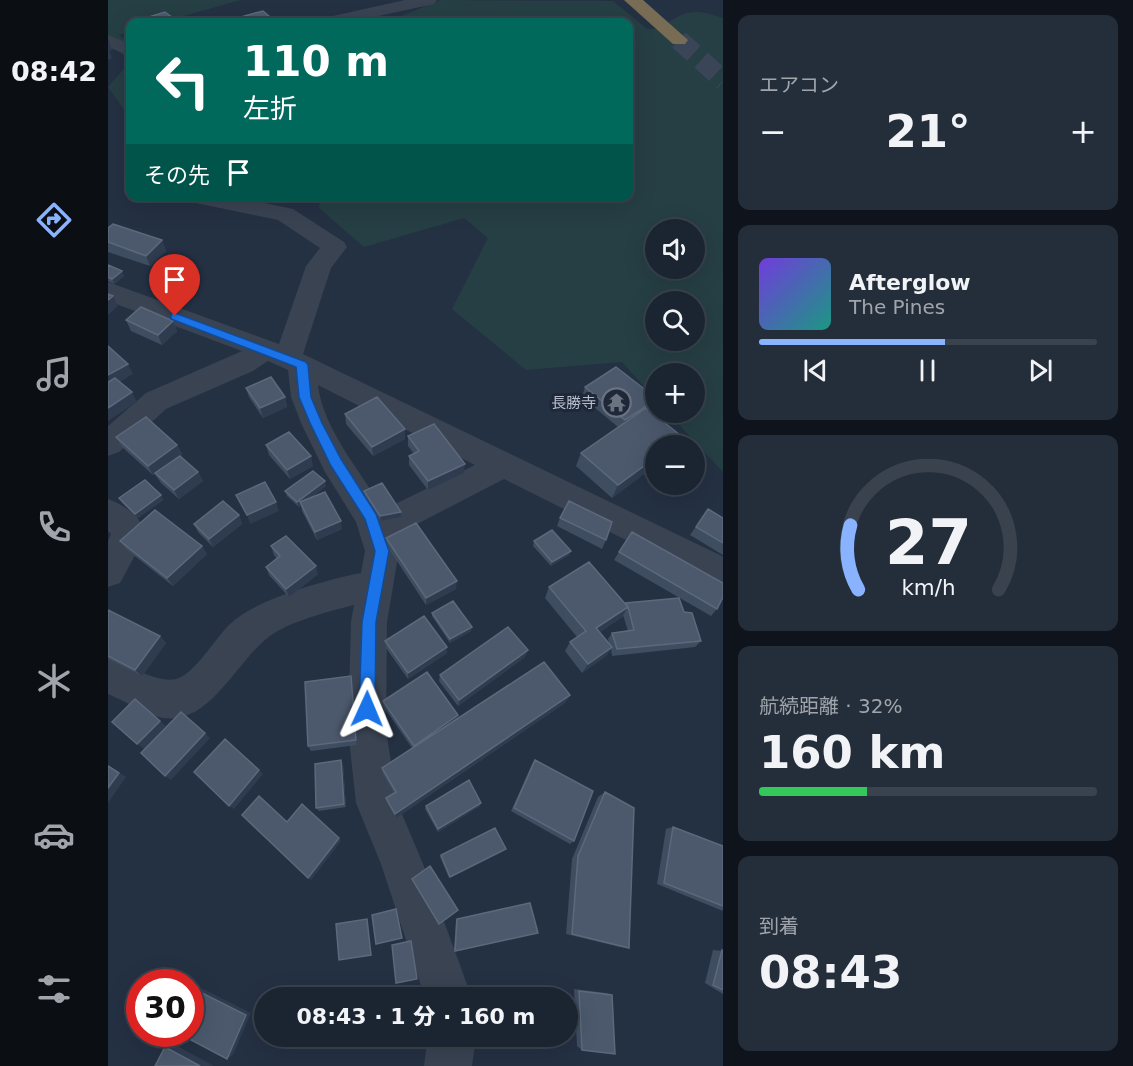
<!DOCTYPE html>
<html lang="ja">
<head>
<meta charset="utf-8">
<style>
  body { margin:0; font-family:"DejaVu Sans","Noto Sans JP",sans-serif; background:#242d3a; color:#f1f3f6; height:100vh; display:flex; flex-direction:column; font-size:22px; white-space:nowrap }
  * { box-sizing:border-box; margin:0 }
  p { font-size:20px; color:#a0a5ac }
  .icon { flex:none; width:33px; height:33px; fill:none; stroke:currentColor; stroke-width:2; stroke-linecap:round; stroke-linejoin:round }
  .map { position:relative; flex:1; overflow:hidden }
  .drawer { display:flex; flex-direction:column; gap:15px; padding:15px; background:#0f141c; width:410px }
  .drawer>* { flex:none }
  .guide { position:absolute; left:18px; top:18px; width:507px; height:183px; border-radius:12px; box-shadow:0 6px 24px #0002,0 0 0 2px #39424d; background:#00695c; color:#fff; overflow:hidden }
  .buttons { position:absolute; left:537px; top:219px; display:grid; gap:12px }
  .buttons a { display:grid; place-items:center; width:60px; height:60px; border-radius:50%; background:#1b2532; box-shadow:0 6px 24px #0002,0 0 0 2px #39424d; font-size:30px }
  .speed { position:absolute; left:18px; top:969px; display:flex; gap:12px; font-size:30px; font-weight:700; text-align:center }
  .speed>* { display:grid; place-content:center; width:78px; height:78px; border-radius:50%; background:#1b2532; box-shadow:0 6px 24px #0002,0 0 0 2px #39424d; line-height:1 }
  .speed .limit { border:9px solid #d22; background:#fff; color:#111 }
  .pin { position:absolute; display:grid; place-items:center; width:51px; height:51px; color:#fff; margin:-62px -26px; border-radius:50% 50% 50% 0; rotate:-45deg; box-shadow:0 0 6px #0007 }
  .pin .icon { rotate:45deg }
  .me { position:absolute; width:66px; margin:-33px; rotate:1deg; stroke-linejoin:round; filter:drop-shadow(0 0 4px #0008) }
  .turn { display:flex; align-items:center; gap:21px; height:126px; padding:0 18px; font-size:27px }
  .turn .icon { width:78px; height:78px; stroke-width:2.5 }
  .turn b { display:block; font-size:42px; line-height:51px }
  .then { display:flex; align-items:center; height:57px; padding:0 18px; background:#0003; gap:12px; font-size:22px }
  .big { font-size:45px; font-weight:800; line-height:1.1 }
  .drawer .tile { flex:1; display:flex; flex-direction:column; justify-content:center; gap:9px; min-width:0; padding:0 21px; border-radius:12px; background:#242d3a }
  .drawer .dial { align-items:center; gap:0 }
  .dial svg { height:156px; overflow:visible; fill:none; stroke:#39424d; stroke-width:7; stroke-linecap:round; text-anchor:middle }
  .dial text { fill:#f1f3f6; stroke:none }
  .song { display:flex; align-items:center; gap:18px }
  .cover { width:72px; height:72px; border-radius:9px; background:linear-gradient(135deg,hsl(260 70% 55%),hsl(170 70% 35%)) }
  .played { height:6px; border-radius:3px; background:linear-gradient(90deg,#89b3fe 55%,#39424d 55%) }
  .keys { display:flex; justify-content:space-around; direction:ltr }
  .heat { display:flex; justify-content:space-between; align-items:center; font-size:33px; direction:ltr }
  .charge { height:9px; border-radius:4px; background:linear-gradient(90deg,#34c759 32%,#39424d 0) }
  .trip { position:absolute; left:146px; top:987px; width:324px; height:60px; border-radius:30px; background:#1b2532; box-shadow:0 6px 24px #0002,0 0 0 2px #39424d; font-weight:800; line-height:60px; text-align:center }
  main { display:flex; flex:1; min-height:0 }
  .menu { display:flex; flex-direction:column; width:108px; justify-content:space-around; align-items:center; background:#0b0f14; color:#a0a5ac }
  .menu .icon { width:42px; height:42px }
  .menu .on { color:#89b3fe }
  .menu b { font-size:27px; color:#f1f3f6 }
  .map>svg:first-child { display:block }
  .green { fill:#263f44; fill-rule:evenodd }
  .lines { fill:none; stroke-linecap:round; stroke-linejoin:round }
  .highway-tunnel { stroke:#3a4658; stroke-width:20; stroke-dasharray:20 10; stroke-linecap:butt }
  .minor { fill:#394352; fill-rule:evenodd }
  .highway { fill:#796c55; fill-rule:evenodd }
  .wall { fill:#3f4d61; fill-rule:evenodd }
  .shaded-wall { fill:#2f3c50 }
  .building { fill:#4c596d; stroke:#5c697c; stroke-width:1.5 }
  .route { fill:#1a73e8; stroke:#114b97; stroke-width:1.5 }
  .labels { text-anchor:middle; stroke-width:6; stroke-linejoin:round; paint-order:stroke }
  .poi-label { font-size:15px; fill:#b6becc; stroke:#1e2838; text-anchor:end }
</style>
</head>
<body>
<main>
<nav class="menu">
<b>08:42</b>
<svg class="icon on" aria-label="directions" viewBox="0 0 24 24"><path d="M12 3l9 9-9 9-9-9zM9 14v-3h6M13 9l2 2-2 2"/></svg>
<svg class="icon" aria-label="music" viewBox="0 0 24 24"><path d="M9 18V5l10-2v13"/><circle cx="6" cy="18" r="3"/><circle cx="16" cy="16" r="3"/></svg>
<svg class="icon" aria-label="phone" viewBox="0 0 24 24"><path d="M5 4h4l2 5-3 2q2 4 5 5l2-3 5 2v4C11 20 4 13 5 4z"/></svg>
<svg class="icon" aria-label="climate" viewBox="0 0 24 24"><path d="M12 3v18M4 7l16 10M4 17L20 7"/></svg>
<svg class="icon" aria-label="car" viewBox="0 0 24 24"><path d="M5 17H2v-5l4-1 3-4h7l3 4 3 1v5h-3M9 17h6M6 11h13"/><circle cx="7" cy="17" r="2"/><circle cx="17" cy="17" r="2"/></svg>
<svg class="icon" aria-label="filters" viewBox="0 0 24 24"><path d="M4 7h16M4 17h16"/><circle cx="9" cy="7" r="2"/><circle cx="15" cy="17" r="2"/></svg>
</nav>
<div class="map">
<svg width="616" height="1066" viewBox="0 0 616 1066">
  <rect width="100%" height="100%" fill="#243143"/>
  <!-- green -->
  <path class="green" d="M0 0H133L54 22H22V31L11 35 22 43V60L0 44Z
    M333 0 505 1 539 29H550C576 11 585 7 615 18V472L560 413 586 412V374H548L547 399 514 362 418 370 344 309 380 238 356 218 256 247 211 208 213 196H520V22H288V18ZM548 230H586V268H548ZM548 302H586V340H548Z
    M22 62V118L0 87Z"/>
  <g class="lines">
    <!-- highway-tunnel -->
    <path class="highway-tunnel" d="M571 40 616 81"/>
    <!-- minor -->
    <path class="minor" d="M297 0H329L326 4 243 22H213L216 18Z
      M0 35 22 44V56L0 47Z
      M86 196H124L185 209 236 242 239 247 223 268 195 354 616 557V589L396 479 286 536 291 551 279 622 278 730 289 802 315 864 364 998H317L273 864 248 803 240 730 243 622 246 605C225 610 186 621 168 632 130 654 106 725 55 718 39 715 15 700 0 694V657C18 664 50 684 68 679 86 675 108 637 122 624 148 599 217 580 253 573L257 551 248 522 217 472 193 423 183 397 180 370 160 361 145 371 58 409 11 452 0 456V426L38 393 134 351 0 301V282L171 344 198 266 212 248 170 220 88 203ZM210 385 367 465 275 510C254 472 215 430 210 385Z
      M0 499C18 506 38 518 36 539L12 583 0 587V541L3 534 0 531Z
      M320 1036H368L364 1066H316Z"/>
    <!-- highway -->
    <path class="highway" d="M516 0H535L580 40 577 44H565Z"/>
  </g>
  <!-- wall -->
  <path class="wall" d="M136 16 162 17 163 22H138Z
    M0 228 54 240 58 251 42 266 0 252Z
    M0 265 16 276 6 284 0 281Z
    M18 320 65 321 69 331 54 345 23 331Z
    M477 387 544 409 541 411 548 446V483L536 474 504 498 468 466 473 453 510 427 474 397Z
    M138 388 177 397 179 407 155 418 141 397Z
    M237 414 297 439 265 456 238 424Z
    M300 436 356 473 320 490 301 465V456L306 454 300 446Z
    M8 437 69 445 74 454 72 456 90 472 95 481 71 499 53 483 47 474 45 475 14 447Z
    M158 445 205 466 182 479 161 455Z
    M549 484H578L576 488 564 497Z
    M218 486 204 497 234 529 209 540 194 511 193 505 191 507 179 496 177 491Z
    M256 491 293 512V517L273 521 257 495Z
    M53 495 55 500 30 518 14 503 11 498Z
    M600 509 615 518V555L582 535Z
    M131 515 134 524 105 547 90 532 86 524Z
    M452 518 498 540 494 549 449 526Z
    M278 538 348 589 318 605 279 546Z
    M12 541 99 554 65 586 18 549Z
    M426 541 463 551 461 555 443 566 425 546Z
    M163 546 210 574 181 597 161 575 158 567 169 559 166 555Z
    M511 552 609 609 603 616 506 560Z
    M441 587 518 604 576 612 593 641 587 647 504 656 503 649 498 656 474 673 457 651 462 642 469 637 437 598ZM515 615 520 631 504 633 500 639 501 643 492 632 514 617Z
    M0 610 52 636 58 643 34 676 0 659Z
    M324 613 364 627 363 631 342 643 324 616Z
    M277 641 339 647V653L300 679 278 648Z
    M417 657 350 706 331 681 332 675Z
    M244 682 249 745 203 751 200 746Z
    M462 695 457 703 288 818 279 803 278 798 286 793 275 774 274 768 304 748 276 707 275 701 350 715 349 719Z
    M233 760 235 764 238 807 211 811 208 808Z
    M427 760 466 841 462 844 403 811 424 764Z
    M497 792 521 948 512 947 458 934 464 859 490 797Z
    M318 806H372L330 832 317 809Z
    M565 827 615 846V911L549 884 558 829Z
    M395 851 341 878 332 857 333 855Z
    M422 903 347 951 346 950 348 919Z
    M605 950 615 951V994L597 983Z
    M466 989 498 993 504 995 474 1050 469 1046Z"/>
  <!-- shaded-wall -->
  <path class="shaded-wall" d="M162 17 163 22H143Z
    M0 40H1L4 50 1 51 4 58 0 60Z
    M54 240 58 251 42 266 38 256Z
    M14 271 16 276 6 284 4 279Z
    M5 296 10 306 0 315V300Z
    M65 321 69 331 54 345 50 335Z
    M20 364 25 374 0 389V375Z
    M24 392 29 402 0 421V408Z
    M177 397 179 407 155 418 152 408Z
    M548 400 544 409 513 430 517 420Z
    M297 429V439L265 456 264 447Z
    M69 445 74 454 45 475 40 466Z
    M203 456 205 466 182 479 179 470Z
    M543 461 536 474 504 498 510 485Z
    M357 464 356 473 320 490V481Z
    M90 472 95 481 71 499 66 490Z
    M217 481 218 486 194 505 192 502 193 505 191 507 189 502Z
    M571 484H578L576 488 564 497Z
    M53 495 55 500 30 518 27 514Z
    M168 502 171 511 142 524 139 515Z
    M293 512V517L273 521 272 516Z
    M131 515 134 524 105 547 101 539Z
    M233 521 234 529 209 540 207 532Z
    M94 546 99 554 65 586 59 578Z
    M463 551 461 555 443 566 444 562Z
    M208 566 210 574 181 597 178 589Z
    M349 581 348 589 318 605V598Z
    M520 607 514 617 483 638 488 628Z
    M364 627 363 631 342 643V639Z
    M52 636 58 643 34 676 27 670Z
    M339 647V653L300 679V673Z
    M504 647 498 656 474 673 480 664Z
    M420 650 417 657 350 706 351 700Z
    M243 676 244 682 249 745 248 740Z
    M462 695 457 703 288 818 287 814Z
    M34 705 58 726 36 749 29 744Z
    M350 715 349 720 306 751V746Z
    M97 733 102 738 63 780 57 776Z
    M233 760 235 764 238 807 236 804Z
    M0 765 18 777 0 803Z
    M151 770 155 774 126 809 121 806Z
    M373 803 372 806 330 832V829Z
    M231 838 233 841 203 880 200 878Z
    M398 849 395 851 341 878 342 877Z
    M87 985 143 1013 125 1055 119 1059 82 987V986Z
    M64 1043 106 1066H92L57 1047Z"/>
  <!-- building -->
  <path class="building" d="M155 11 162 17 143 22 136 16Z
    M57 12 69 21 65 22H38L34 19Z
    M267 18 270 22H252L251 21Z
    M5 224 54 240 38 256 0 242V228Z
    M0 265 14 271 4 279 0 277Z
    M0 294 5 296 0 300Z
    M33 307 65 321 50 335 18 320Z
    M0 346 20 364 0 375Z
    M508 367 548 398V400L517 420 477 387Z
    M163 377 177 397 152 408 138 388Z
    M7 378 24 392 0 408V382Z
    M269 397 297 429 264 447 237 414Z
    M538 408 586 446H548V465L543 461 510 485 473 453Z
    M38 417 69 445 40 466 8 437Z
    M326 424 357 464 320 481 301 456 311 451 300 436Z
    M181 432 203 456 179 470 158 445Z
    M586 446 590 449 586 452Z
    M72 456 90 472 66 490 47 473Z
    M205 471 217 481 189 502 177 491Z
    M37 480 53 495 27 514 11 498Z
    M157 482 168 502 139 515 128 495Z
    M274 483 293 512 272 516 256 491Z
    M217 492 233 521 207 532 192 502Z
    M115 501 131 515 101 539 86 524Z
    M461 501 504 522 498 540 452 518Z
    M600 509 615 518V543L588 527Z
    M47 510 94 546 59 578 12 541Z
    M308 523 349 581 318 598 278 538Z
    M444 530 463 551 444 562 426 541Z
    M524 532 615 583V597L609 609 511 552Z
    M178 536 208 566 178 589 158 567 172 556 163 546Z
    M481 562 520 607 488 628 504 647 480 664 462 642 478 631 441 587Z
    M571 598 576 612 584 613 593 641 509 649 504 633 526 630 520 607 518 603Z
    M345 601 364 627 342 639 324 613Z
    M0 610 52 636 27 670 0 656Z
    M316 616 339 647 300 673 277 641Z
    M400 627 420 650 351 700 332 675Z
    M436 662 462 695 287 814 278 798 288 792 274 768Z
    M319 672 350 715 306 746 275 701Z
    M243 676 248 740 200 746 197 682Z
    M27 699 52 721 29 744 4 722Z
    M73 712 97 733 57 776 33 753Z
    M117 739 151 770 121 806 86 772Z
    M233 760 236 804 208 808 207 764Z
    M427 760 485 791 466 841 406 808Z
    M0 766 11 773 0 788Z
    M361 780 373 803 330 829 318 806Z
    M497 792 526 808 521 948 464 934 470 856Z
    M151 796 179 822 194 804 231 838 200 878 134 815Z
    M565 827 615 846V906L556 883Z
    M387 828 398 849 342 877 333 855Z
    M322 866 350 910 331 924 304 879Z
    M422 903 430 933 347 951 349 919Z
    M288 909 294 938 268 944 264 915Z
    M259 919 263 955 231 960 228 924Z
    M303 941 309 979 288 983 284 945Z
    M614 950 615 951V990L605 985Z
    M82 987 138 1015 119 1059 72 1034H82Z
    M471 991 504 995 507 1054 474 1050Z
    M57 1047 92 1066H47Z"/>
  <!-- route -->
  <path class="route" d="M67 313 198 362 200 365 203 397 214 423 233 459 268 514 281 551 268 622 267 709 265 714 259 717 253 714 251 709 254 622 267 551 257 519 223 466 202 423 191 397 188 367 63 319V314Z"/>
  <!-- icons -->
  <defs>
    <symbol id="temple-ring" viewBox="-11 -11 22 22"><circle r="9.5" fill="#1e2838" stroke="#6b7280" stroke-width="1.5"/><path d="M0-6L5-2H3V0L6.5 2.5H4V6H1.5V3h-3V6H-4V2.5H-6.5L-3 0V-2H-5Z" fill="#6b7280"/></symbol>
  </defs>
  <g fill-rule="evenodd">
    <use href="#temple-ring" x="492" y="386" width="33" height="33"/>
  </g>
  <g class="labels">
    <!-- poi labels -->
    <g class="poi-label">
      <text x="488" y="408">長勝寺</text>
    </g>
  </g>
</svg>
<div class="buttons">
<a><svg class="icon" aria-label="sound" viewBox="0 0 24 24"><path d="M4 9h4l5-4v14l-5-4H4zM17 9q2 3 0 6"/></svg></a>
<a><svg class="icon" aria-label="search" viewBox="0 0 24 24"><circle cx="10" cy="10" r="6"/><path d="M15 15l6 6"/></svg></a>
<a>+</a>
<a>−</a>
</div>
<div class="speed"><div class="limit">30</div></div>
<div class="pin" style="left:67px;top:316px;background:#d93025"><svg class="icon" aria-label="arrive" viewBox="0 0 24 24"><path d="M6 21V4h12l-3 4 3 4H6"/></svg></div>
<svg class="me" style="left:259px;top:709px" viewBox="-20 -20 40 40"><path d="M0-17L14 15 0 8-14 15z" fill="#1a73e8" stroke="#fff" stroke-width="4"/></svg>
<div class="trip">08:43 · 1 分 · 160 m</div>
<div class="guide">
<div class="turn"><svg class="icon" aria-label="left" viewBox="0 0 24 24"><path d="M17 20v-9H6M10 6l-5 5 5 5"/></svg><div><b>110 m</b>左折</div></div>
<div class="then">その先<svg class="icon" aria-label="arrive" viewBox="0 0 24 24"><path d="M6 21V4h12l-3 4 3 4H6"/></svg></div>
</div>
</div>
<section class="drawer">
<div class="tile"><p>エアコン</p>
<div class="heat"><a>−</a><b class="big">21°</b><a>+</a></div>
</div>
<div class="tile">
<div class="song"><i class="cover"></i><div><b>Afterglow</b><p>The Pines</p></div></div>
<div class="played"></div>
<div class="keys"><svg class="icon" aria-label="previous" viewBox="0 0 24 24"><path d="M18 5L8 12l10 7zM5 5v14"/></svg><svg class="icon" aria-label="pause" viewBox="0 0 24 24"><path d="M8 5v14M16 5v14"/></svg><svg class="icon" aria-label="next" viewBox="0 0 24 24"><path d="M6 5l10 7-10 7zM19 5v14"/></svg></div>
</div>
<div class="tile dial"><svg viewBox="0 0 100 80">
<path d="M14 69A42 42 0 1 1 86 69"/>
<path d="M14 69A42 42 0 0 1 10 36" stroke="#89b3fe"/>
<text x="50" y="56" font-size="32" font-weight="700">27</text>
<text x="50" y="72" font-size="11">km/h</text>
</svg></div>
<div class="tile"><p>航続距離 · 32%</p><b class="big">160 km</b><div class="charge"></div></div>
<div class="tile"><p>到着</p><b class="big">08:43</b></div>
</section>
</main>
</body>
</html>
